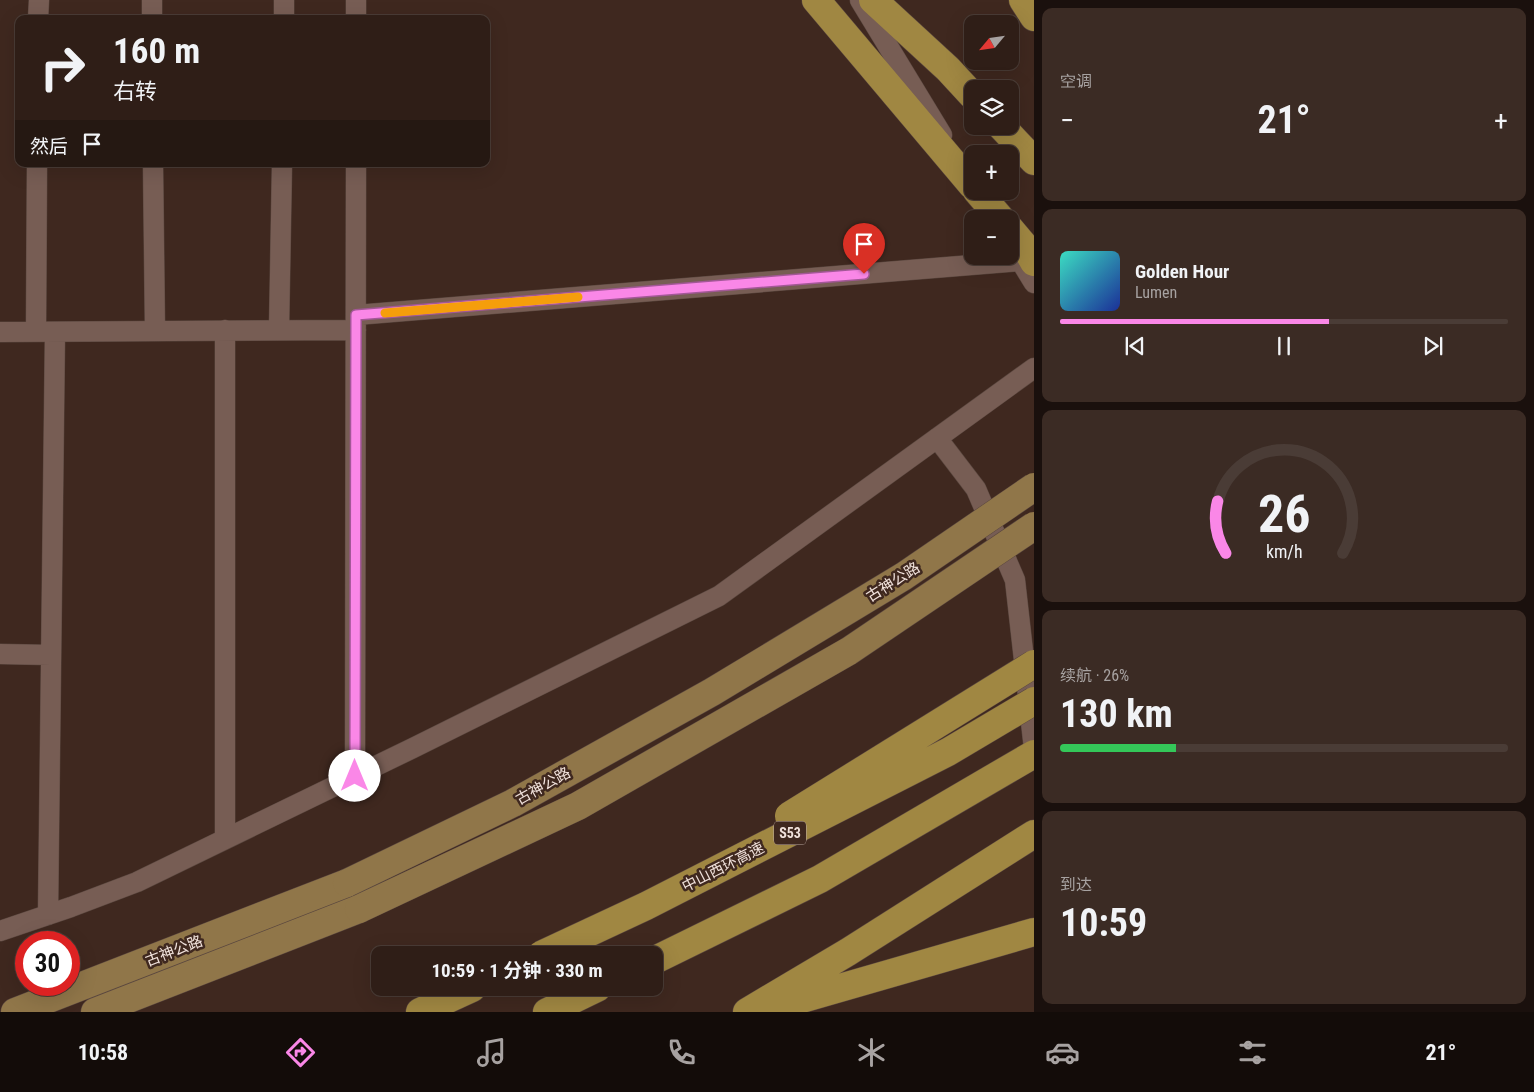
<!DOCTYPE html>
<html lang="zh">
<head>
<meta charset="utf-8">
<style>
  body { margin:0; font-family:"Roboto Condensed","Noto Sans SC",sans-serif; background:#3b2b24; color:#f1f3f6; height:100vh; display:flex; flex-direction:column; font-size:19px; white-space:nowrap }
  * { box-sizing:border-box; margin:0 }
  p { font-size:16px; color:#a7a2a1 }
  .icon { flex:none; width:28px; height:28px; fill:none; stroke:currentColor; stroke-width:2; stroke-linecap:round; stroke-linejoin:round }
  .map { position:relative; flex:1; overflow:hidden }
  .details { display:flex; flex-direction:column; gap:8px; padding:8px; background:#1a100d; width:500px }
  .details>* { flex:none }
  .top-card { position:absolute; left:15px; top:15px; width:475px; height:152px; border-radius:10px; box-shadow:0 5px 20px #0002,0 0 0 1px #4a3c36; background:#2f1e17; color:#f1f3f6; overflow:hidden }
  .needle { width:32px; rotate:241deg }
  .fabs { position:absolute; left:964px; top:15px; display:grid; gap:10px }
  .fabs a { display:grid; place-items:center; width:55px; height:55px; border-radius:10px; background:#2f1e17; box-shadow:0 5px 20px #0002,0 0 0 1px #4a3c36; font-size:25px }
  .speed { position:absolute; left:15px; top:931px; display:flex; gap:10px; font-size:25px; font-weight:700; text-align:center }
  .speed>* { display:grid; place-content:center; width:65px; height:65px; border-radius:50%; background:#2f1e17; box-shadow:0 5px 20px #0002,0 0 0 1px #4a3c36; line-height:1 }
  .speed .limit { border:8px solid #d22; background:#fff; color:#111 }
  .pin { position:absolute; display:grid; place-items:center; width:42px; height:42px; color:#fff; margin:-51px -21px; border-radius:50% 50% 50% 0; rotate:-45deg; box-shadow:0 0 5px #0007 }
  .pin .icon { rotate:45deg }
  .me { position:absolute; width:55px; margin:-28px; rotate:0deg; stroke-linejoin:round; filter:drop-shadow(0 0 4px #0008) }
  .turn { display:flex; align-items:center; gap:18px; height:105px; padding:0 15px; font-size:22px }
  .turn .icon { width:65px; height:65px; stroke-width:2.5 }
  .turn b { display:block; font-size:35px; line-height:42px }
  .then { display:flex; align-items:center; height:48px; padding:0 15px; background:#0003; gap:10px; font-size:19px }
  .big { font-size:38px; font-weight:700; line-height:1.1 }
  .details .card { flex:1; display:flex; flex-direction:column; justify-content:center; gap:8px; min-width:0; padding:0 18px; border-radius:10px; background:#3b2b24 }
  .details .dial { align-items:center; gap:0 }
  .dial svg { height:130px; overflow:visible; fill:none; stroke:#4a3c36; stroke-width:7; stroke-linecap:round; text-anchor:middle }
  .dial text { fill:#f1f3f6; stroke:none }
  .song { display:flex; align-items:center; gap:15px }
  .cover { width:60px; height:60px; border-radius:8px; background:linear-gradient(135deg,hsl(170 70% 55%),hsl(230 70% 35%)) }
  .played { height:5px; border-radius:2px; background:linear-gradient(90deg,#fa87e7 60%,#4a3c36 60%) }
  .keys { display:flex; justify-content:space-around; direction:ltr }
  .heat { display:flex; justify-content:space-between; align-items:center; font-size:28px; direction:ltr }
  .charge { height:8px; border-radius:4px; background:linear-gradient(90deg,#34c759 26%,#4a3c36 0) }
  .trip { position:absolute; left:371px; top:946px; width:292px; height:50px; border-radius:10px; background:#2f1e17; box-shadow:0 5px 20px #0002,0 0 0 1px #4a3c36; font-weight:700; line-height:50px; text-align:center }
  .tabs { display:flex; height:80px; justify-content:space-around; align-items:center; background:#130c09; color:#a7a2a1 }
  .tabs .icon { width:35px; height:35px }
  .tabs .active { color:#fa87e7 }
  .tabs b { font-size:22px; color:#f1f3f6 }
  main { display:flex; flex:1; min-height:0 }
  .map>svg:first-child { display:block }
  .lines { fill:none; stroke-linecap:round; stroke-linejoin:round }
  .street-casing { stroke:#5a473f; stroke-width:21 }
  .primary-casing { stroke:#5a473f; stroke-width:29 }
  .highway-casing { stroke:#5a473f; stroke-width:29 }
  .street { stroke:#775d54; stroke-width:20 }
  .primary { stroke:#907649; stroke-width:28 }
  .highway { stroke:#a08742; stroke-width:28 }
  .primary-bridge-casing { stroke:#5a473f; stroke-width:29; stroke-linecap:butt }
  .highway-bridge-casing { stroke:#5a473f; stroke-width:29; stroke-linecap:butt }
  .primary-bridge { stroke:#907649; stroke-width:28 }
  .highway-bridge { stroke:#a08742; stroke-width:28 }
  .route-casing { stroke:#a25896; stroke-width:12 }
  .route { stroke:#fa87e7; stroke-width:9 }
  .slow { stroke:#f59e0b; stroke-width:9 }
  .labels { text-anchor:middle; stroke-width:5; stroke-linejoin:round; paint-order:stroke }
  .shield { fill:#3f281f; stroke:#bcaaa3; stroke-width:1 }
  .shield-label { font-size:14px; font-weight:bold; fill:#f1e2dc }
  .street-label { font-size:15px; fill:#f1e2dc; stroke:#3f281f }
</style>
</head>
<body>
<main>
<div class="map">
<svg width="1034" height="1012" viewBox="0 0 1034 1012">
  <rect width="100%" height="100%" fill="#3f281f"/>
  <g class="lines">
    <defs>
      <path id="street" d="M152 0V19
        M860 0 942 135
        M38 19 39 0
        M284 19V0
        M356 19V0
        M153 164 155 331
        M1015 252 1034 283
        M356 315 1021 261
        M225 330V839
        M279 330 282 164
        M0 332 356 330
        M36 332 37 164
        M937 438 976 489 1015 580 1034 749
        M0 654 51 655
        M355 776 356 164
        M48 915 55 332
        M0 931 71 907 137 882 413 748 719 596 1034 368"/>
      <path id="primary" d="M15 1012 347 883
        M95 1012 359 909"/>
      <path id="highway" d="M816 0 972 185
        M873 0 948 69 972 95
        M1023 0 1034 17
        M1001 126 1034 161
        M977 191 1001 219
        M1010 229 1026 248 1034 262
        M655 960 820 879 1034 754
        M774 1007 1034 932
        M420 1012 472 988
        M547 1012 597 988
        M747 1012 848 952 1034 834"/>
    </defs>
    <!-- street casing -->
    <use href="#street" class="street-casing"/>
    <!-- primary casing -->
    <use href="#primary" class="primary-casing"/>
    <!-- highway casing -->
    <use href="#highway" class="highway-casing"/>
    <!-- street -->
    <use href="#street" class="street"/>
    <!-- primary -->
    <use href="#primary" class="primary"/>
    <!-- highway -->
    <use href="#highway" class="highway"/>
    <defs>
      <path id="primary-bridge" d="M347 883 513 803 712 692 904 576 1034 487
        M359 909 578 806 849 651 1034 526"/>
      <path id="highway-bridge" d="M789 816 1034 664
        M541 955 646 906 948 752 1034 701"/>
    </defs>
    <!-- primary-bridge casing -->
    <use href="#primary-bridge" class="primary-bridge-casing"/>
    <!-- highway-bridge casing -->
    <use href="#highway-bridge" class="highway-bridge-casing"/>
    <!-- primary-bridge -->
    <use href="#primary-bridge" class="primary-bridge"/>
    <!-- highway-bridge -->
    <use href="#highway-bridge" class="highway-bridge"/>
  </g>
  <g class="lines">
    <defs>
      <path id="route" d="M355 776 356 315 864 274"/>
    </defs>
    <!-- route casing -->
    <use href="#route" class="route-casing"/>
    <!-- route -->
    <use href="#route" class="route"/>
    <!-- slow -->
    <path class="slow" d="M385 313 578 297"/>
  </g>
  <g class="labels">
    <!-- shield labels -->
    <rect class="shield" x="774" y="821.5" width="32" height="23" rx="4"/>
    <g class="shield-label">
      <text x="790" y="838">S53</text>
    </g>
    <!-- street labels -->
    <g class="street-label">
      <text transform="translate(893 582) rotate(-32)" y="5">古神公路</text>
      <text transform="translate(543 786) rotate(-29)" y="5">古神公路</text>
      <text transform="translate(723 867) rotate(-27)" y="5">中山西环高速</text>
      <text transform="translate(174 951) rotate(-21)" y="5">古神公路</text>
    </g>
  </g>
</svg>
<div class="fabs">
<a><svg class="needle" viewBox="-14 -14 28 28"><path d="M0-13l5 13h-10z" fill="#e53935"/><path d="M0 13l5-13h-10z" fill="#a7a2a1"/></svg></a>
<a><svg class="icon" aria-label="layers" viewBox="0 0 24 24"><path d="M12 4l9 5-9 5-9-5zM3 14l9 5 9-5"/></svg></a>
<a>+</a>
<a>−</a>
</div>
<div class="speed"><div class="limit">30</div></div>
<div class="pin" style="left:864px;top:274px;background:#d93025"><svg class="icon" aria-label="arrive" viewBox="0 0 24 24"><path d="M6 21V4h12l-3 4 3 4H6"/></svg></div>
<svg class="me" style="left:355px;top:776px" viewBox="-20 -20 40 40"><circle r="19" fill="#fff"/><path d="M0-13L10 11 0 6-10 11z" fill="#fa87e7"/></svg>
<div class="trip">10:59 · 1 分钟 · 330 m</div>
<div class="top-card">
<div class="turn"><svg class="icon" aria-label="right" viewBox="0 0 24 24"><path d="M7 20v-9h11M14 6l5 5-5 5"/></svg><div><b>160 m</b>右转</div></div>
<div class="then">然后<svg class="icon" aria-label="arrive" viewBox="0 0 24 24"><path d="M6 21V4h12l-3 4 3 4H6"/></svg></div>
</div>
</div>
<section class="details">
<div class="card"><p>空调</p>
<div class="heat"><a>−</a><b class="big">21°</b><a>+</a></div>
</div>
<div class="card">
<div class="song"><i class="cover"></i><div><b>Golden Hour</b><p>Lumen</p></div></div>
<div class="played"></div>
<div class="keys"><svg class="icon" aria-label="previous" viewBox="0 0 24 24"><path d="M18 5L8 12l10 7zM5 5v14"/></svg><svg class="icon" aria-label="pause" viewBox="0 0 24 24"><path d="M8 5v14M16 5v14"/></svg><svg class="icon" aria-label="next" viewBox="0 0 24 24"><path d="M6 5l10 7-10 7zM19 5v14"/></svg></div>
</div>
<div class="card dial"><svg viewBox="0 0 100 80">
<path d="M14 69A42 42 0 1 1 86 69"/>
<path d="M14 69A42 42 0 0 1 9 37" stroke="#fa87e7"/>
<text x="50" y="56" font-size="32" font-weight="700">26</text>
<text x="50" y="72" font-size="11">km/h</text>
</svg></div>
<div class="card"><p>续航 · 26%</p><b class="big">130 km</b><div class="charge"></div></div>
<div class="card"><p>到达</p><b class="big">10:59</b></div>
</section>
</main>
<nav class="tabs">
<b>10:58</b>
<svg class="icon active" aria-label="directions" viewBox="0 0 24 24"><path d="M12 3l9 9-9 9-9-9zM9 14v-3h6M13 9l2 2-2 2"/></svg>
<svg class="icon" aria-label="music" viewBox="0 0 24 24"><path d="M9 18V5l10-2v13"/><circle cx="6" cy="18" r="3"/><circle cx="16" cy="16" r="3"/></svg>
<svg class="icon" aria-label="phone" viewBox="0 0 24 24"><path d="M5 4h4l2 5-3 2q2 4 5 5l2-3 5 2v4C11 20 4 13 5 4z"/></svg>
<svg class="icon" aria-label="climate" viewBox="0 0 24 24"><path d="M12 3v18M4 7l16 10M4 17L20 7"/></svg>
<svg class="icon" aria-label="car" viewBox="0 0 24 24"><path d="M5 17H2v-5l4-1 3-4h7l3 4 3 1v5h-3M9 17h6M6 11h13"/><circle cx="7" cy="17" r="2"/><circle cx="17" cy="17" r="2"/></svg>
<svg class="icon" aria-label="filters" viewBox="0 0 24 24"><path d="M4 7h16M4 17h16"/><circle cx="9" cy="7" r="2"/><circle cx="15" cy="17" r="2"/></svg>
<b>21°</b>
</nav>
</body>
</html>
